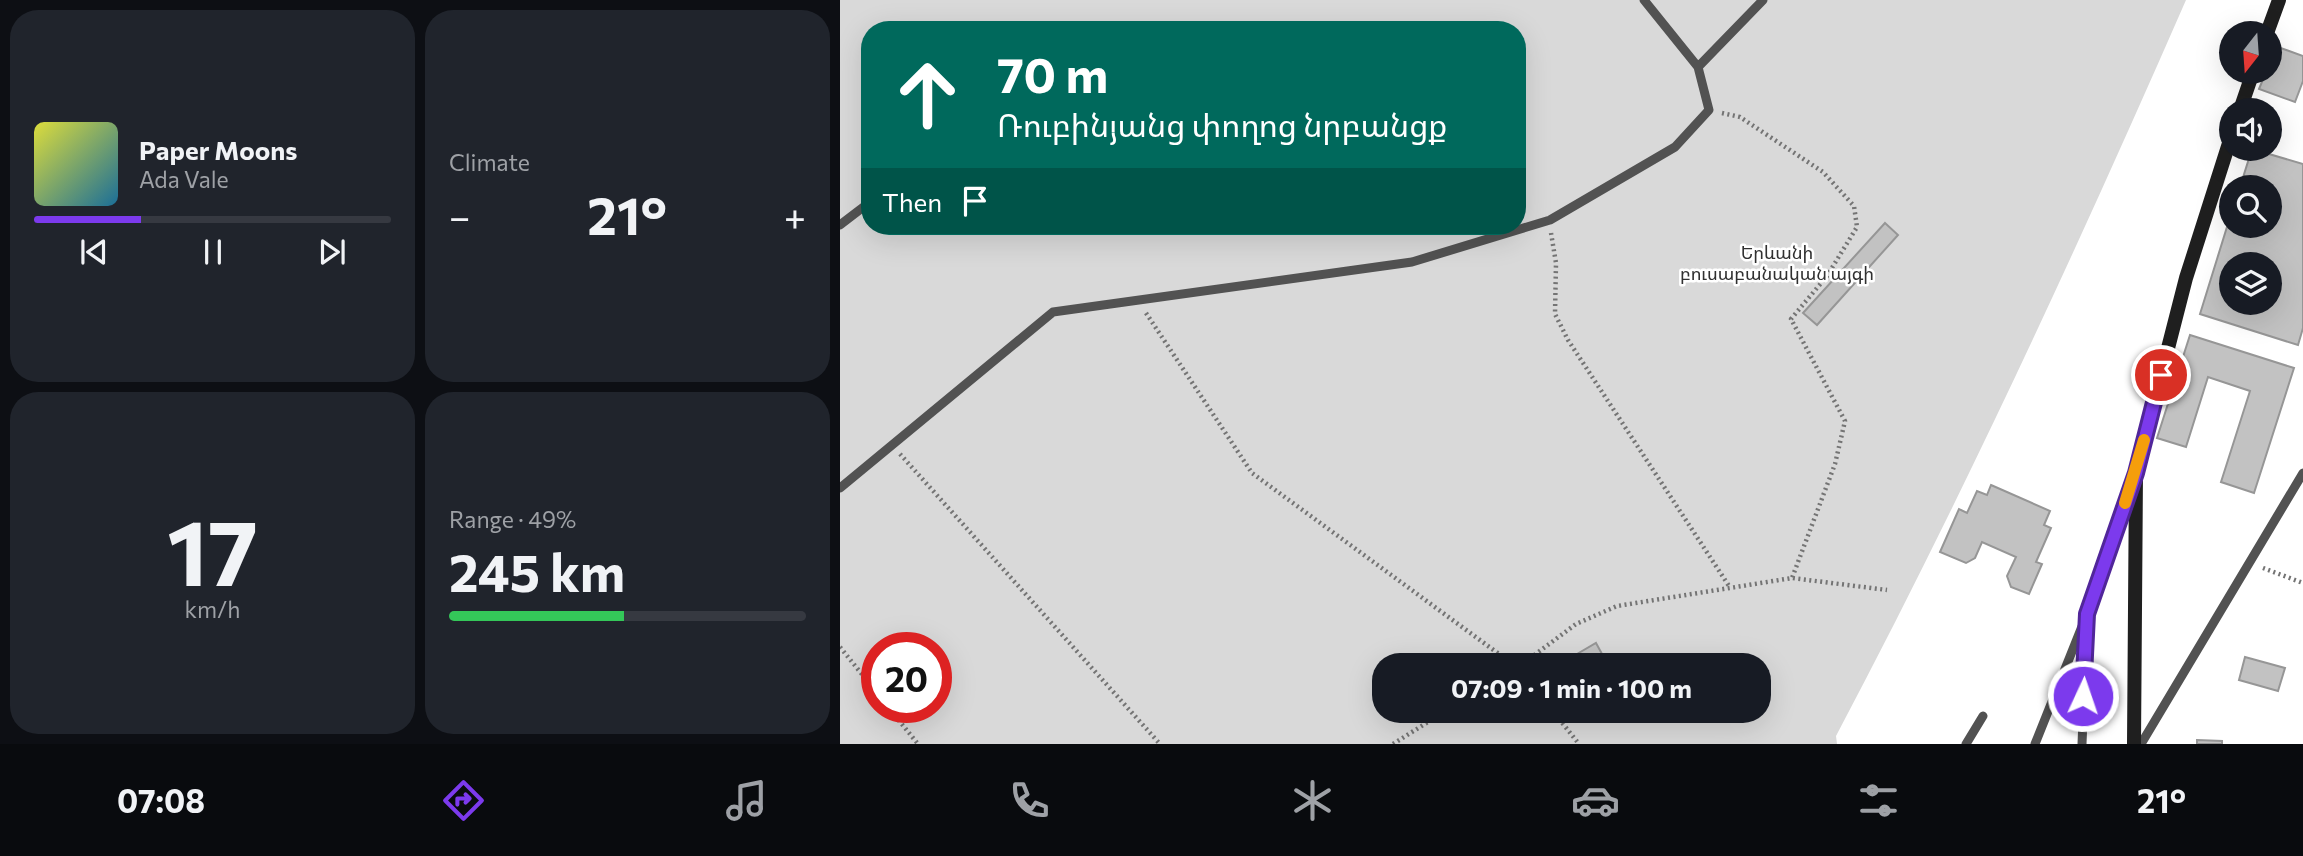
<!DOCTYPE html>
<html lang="en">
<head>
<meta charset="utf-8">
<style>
  body { margin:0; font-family:Commissioner,"Noto Sans Armenian",sans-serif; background:#20242c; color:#f1f3f6; height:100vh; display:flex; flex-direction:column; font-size:26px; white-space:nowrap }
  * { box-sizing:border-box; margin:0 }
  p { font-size:23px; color:#9ea1a6 }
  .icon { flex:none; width:38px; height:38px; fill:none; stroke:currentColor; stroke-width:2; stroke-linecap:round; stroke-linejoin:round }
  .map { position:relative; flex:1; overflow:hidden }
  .sheet { display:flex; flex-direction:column; gap:10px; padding:10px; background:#0d0f14; width:840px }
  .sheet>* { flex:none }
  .hud { position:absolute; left:21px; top:21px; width:665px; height:214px; border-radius:28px; box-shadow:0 7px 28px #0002; background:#00695c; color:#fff; overflow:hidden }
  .needle { width:46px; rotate:197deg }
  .tools { position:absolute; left:1379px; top:21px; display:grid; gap:14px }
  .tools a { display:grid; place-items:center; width:63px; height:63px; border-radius:50%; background:#171b24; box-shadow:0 7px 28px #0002; font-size:35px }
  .speed { position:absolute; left:21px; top:632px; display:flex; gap:14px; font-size:35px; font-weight:700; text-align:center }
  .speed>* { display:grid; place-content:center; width:91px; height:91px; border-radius:50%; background:#171b24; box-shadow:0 7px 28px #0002; line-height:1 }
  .speed .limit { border:10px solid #d22; background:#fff; color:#111 }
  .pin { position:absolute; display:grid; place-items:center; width:60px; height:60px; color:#fff; margin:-30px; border:4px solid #fff; border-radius:50%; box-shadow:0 2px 7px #0007 }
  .me { position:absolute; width:77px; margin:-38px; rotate:3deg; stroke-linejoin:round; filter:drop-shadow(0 0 5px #0008) }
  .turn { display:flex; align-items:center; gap:24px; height:147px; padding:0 21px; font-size:32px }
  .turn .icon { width:91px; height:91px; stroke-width:2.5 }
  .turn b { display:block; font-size:49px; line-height:60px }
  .then { display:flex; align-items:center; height:66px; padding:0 21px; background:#0003; gap:14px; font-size:26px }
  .big { font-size:52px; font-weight:700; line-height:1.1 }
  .sheet .tile { flex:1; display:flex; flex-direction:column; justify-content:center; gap:10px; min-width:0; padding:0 24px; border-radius:28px; background:#20242c }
  .sheet .dial { align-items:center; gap:0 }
  .dial b { font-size:91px; line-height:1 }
  .song { display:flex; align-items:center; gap:21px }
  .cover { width:84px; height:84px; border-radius:10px; background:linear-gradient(135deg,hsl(60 70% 55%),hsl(200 70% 35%)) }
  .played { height:7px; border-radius:4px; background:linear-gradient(90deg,#7c3aed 30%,#363941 30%) }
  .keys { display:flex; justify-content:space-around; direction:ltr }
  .heat { display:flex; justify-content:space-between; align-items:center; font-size:38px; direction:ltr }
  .charge { height:10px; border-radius:5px; background:linear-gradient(90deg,#34c759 49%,#363941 0) }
  .sheet .tiles { flex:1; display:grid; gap:10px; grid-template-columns:repeat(2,1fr) }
  .trip { position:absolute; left:532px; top:653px; width:399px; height:70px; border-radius:28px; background:#171b24; box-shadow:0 7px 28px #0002; font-weight:700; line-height:70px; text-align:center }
  .menu { display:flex; height:112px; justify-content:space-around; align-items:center; background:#090b0e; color:#9ea1a6 }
  .menu .icon { width:49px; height:49px }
  .menu .active { color:#7c3aed }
  .menu b { font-size:32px; color:#f1f3f6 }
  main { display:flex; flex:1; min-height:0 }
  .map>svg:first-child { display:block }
  .green { fill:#d9d9d9; fill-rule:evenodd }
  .building { fill:#c2c2c2; stroke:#969696; stroke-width:2; fill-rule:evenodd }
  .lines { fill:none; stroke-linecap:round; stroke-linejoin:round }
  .path { stroke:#747474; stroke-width:4.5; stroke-dasharray:2 3.5; stroke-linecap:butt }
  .lane { stroke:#525252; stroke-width:9 }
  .secondary { stroke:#1f1f1f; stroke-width:14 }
  .route-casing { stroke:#51269a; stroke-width:18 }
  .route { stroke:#7c3aed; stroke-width:12 }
  .slow { stroke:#f59e0b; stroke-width:12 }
  .labels { text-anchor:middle; stroke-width:5; stroke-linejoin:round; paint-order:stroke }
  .park-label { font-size:18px; fill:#303030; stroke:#fff }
</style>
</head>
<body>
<main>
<section class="sheet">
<div class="tiles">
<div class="tile">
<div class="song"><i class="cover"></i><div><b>Paper Moons</b><p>Ada Vale</p></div></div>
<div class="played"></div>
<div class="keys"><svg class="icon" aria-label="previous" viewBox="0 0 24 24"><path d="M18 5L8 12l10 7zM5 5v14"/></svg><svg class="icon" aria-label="pause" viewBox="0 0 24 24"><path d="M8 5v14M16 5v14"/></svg><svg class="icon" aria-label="next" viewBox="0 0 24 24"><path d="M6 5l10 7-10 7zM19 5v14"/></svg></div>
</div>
<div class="tile"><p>Climate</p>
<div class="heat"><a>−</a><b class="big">21°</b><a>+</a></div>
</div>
<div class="tile dial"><b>17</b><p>km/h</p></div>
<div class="tile"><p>Range · 49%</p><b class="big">245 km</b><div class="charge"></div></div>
</div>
</section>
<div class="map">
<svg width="1463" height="744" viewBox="0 0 1463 744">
  <rect width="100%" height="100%" fill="#fff"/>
  <!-- green -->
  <path class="green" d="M0 0H1346C1237 249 1123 496 996 736L997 744H0ZM30 30H677V226H30ZM37 648H96V707H37ZM544 665H919V710H544Z"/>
  <!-- building -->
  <path class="building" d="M1435 46 1463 56V81L1455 102 1419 89 1426 72H1430V61Z
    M1412 149 1463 164V328L1458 345 1360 314 1391 214V226H1430V187H1400ZM1391 264H1430V303H1391Z
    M1045 223 1058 235 977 325 963 313Z
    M1350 335 1454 368 1414 493 1381 482 1410 391 1368 377 1346 447 1317 438Z
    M1151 485 1210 511 1204 525 1211 528 1196 562 1202 564 1189 594 1171 587 1167 576 1176 557 1142 542 1135 558 1126 563 1100 552 1119 509 1127 513 1137 491 1147 495Z
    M756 643 768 665H744L737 654Z
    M1405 657 1445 668 1438 691 1399 680Z
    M1357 740 1382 741V744H1357Z"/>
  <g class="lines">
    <!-- path -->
    <path class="path" d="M882 113 900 117 983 172 1014 206 1017 227 987 276 951 319 1005 421 995 464 952 578
      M711 233 716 263 715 314 728 340 889 586
      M306 313 412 473 674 665
      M60 454 320 744
      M1423 568 1463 583
      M0 647 37 693
      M681 665 736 624 777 606 952 578 1047 590
      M48 707 78 744
      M712 710 739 744
      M553 744 607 710"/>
    <!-- lane -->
    <path class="lane" d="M858 67 923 0
      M0 225 30 202
      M0 488 213 312 572 262 710 220 835 147 869 110 858 67 804 0
      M1126 744 1143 716
      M1195 744 1247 614 1292 485
      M1242 744 1247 623
      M1301 744 1463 473"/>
    <!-- secondary -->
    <path class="secondary" d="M1427 33 1439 0
      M1400 110 1413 72
      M1294 744 1296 473 1346 278 1391 137"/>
  </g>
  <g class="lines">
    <defs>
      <path id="route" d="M1243 696 1247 614 1296 473 1321 375"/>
    </defs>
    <!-- route casing -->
    <use href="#route" class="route-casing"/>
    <!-- route -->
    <use href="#route" class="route"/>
    <!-- slow -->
    <path class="slow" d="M1285 503 1304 440"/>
  </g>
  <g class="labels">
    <!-- park labels -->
    <g class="park-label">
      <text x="937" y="259">Երևանի<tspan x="937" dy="21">բուսաբանական այգի</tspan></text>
    </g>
  </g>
</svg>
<div class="tools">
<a><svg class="needle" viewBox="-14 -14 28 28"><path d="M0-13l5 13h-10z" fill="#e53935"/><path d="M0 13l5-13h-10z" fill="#9ea1a6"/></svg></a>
<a><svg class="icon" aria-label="sound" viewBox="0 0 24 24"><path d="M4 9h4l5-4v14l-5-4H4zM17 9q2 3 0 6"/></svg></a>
<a><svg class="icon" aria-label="search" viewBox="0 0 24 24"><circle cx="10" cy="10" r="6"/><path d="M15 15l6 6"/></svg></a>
<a><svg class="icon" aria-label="layers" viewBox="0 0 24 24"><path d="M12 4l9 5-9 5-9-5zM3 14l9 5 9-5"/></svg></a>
</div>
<div class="speed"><div class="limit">20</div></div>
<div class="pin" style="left:1321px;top:375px;background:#d93025"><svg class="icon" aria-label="arrive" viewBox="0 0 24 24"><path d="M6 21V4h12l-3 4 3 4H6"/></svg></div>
<svg class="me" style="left:1243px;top:696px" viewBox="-20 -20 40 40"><circle r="17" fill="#7c3aed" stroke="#fff" stroke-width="3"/><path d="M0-11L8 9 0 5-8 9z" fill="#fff"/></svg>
<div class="trip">07:09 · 1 min · 100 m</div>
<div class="hud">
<div class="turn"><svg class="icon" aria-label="ahead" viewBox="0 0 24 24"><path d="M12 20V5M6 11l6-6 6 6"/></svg><div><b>70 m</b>Ռուբինյանց փողոց նրբանցք</div></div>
<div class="then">Then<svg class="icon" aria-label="arrive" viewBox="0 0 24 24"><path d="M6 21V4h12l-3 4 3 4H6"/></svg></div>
</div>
</div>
</main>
<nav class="menu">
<b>07:08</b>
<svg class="icon active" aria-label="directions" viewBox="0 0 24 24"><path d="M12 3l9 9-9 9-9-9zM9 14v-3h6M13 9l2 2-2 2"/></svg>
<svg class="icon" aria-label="music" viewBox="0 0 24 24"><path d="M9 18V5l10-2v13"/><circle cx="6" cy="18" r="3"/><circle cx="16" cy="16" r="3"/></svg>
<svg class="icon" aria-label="phone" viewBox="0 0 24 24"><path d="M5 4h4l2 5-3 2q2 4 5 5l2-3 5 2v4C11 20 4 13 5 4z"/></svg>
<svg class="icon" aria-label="climate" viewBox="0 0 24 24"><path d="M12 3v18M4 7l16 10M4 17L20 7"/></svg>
<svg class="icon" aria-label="car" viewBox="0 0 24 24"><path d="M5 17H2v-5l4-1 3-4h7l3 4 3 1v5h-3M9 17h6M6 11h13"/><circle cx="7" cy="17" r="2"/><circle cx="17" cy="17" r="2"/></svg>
<svg class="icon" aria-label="filters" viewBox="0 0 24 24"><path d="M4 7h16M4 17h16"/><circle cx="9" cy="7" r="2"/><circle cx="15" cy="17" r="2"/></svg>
<b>21°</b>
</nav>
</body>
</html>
